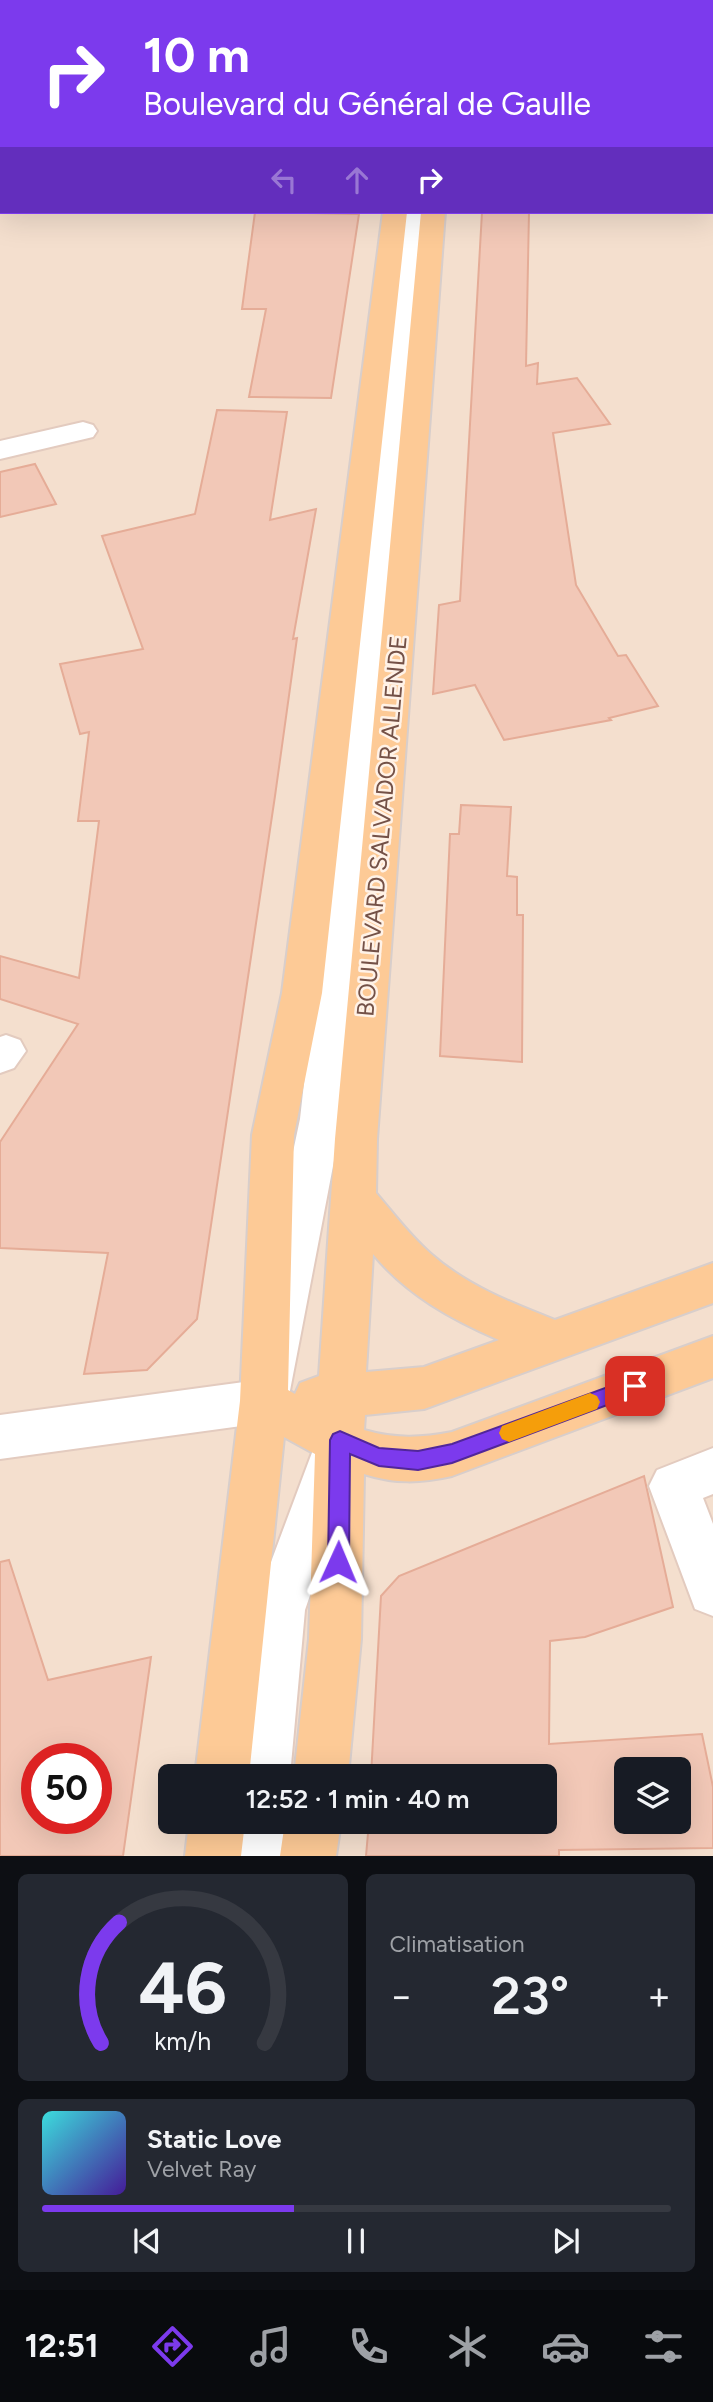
<!DOCTYPE html>
<html lang="fr">
<head>
<meta charset="utf-8">
<style>
  body { margin:0; font-family:Figtree,sans-serif; background:#242831; color:#f1f3f6; height:100vh; display:flex; flex-direction:column; font-size:26px; white-space:nowrap }
  * { box-sizing:border-box; margin:0 }
  p { font-size:23px; color:#9ea1a6 }
  .icon { flex:none; width:38px; height:38px; fill:none; stroke:currentColor; stroke-width:2; stroke-linecap:round; stroke-linejoin:round }
  .map { position:relative; height:1856px; overflow:hidden }
  .sheet { display:flex; flex-direction:column; gap:18px; padding:18px; background:#0d0f14; flex:1 }
  .sheet>* { flex:none }
  .top-card { position:absolute; left:0px; top:0px; width:714px; height:214px; box-shadow:0 7px 28px #0002; background:#7c3aed; color:#fff; overflow:hidden }
  .buttons { position:absolute; left:614px; top:1757px; display:grid; gap:14px }
  .buttons a { display:grid; place-items:center; width:77px; height:77px; border-radius:10px; background:#171b24; box-shadow:0 7px 28px #0002; font-size:35px }
  .speed { position:absolute; left:21px; top:1743px; display:flex; gap:14px; font-size:35px; font-weight:700; text-align:center }
  .speed>* { display:grid; place-content:center; width:91px; height:91px; border-radius:50%; background:#171b24; box-shadow:0 7px 28px #0002; line-height:1 }
  .speed .limit { border:10px solid #d22; background:#fff; color:#111 }
  .pin { position:absolute; display:grid; place-items:center; width:60px; height:60px; color:#fff; margin:-30px; border-radius:14px; box-shadow:0 4px 10px #0006 }
  .me { position:absolute; width:77px; margin:-38px; rotate:1deg; stroke-linejoin:round; filter:drop-shadow(0 0 5px #0008) }
  .turn { display:flex; align-items:center; gap:24px; height:147px; padding:0 28px; font-size:32px }
  .turn .icon { width:91px; height:91px; stroke-width:2.5 }
  .turn b { display:block; font-size:49px; line-height:60px }
  .lanes { display:flex; align-items:center; height:66px; padding:0 28px; background:#0003; justify-content:center; gap:35px; direction:ltr }
  .lanes .off { opacity:.35 }
  .big { font-size:52px; font-weight:600; line-height:1.1 }
  .sheet .card { flex:1; display:flex; flex-direction:column; justify-content:center; gap:10px; min-width:0; padding:0 24px; border-radius:10px; background:#242831 }
  .sheet .dial { align-items:center; gap:0 }
  .dial svg { height:182px; overflow:visible; fill:none; stroke:#363941; stroke-width:7; stroke-linecap:round; text-anchor:middle }
  .dial text { fill:#f1f3f6; stroke:none }
  .song { display:flex; align-items:center; gap:21px }
  .cover { width:84px; height:84px; border-radius:10px; background:linear-gradient(135deg,hsl(180 70% 55%),hsl(260 70% 35%)) }
  .played { height:7px; border-radius:4px; background:linear-gradient(90deg,#7c3aed 40%,#363941 40%) }
  .keys { display:flex; justify-content:space-around; direction:ltr }
  .heat { display:flex; justify-content:space-between; align-items:center; font-size:38px; direction:ltr }
  .sheet .tiles { flex:1; display:grid; gap:18px; grid-template-columns:1fr 1fr }
  .card:last-child { grid-column:span 2 }
  .trip { position:absolute; left:158px; top:1764px; width:399px; height:70px; border-radius:10px; background:#171b24; box-shadow:0 7px 28px #0002; font-weight:600; line-height:70px; text-align:center }
  .dock { display:flex; height:112px; justify-content:space-around; align-items:center; background:#090b0e; color:#9ea1a6 }
  .dock .icon { width:49px; height:49px }
  .dock .active { color:#7c3aed }
  .dock b { font-size:32px; color:#f1f3f6 }
  .map>svg:first-child { display:block }
  .residential { fill:#f4dfce; fill-rule:evenodd }
  .building { fill:#f2c8b7; stroke:#e5ac97; stroke-width:2; fill-rule:evenodd }
  .lines { fill:none; stroke-linecap:round; stroke-linejoin:round }
  .minor-casing { stroke:#e3cbbf; stroke-width:4 }
  .major-casing { stroke:#d8cecb; stroke-width:4 }
  .minor { fill:#fff; fill-rule:evenodd }
  .major { fill:#fdca96; fill-rule:evenodd }
  .route { fill:#7c3aed; stroke:#51269a; stroke-width:2 }
  .slow { fill:#f59e0b }
  .labels { text-anchor:middle; stroke-width:5; stroke-linejoin:round; paint-order:stroke }
  .street-label { font-size:24px; fill:#745147; stroke:#fff2e7 }
</style>
</head>
<body>
<div class="map">
<svg width="713" height="1856" viewBox="0 0 713 1856">
  <rect width="100%" height="100%" fill="#fdeee0"/>
  <!-- residential -->
  <path class="residential" d="M0 0H713V1856H0ZM2 2H712V212H2ZM37 1759H96V1818H37ZM626 1769H679V1822H626ZM170 1776H544V1822H170Z"/>
  <!-- building -->
  <path class="building" d="M255 212 359 214 331 398 249 397 266 309H242Z
    M482 212H529L526 366 538 363 537 384 577 378 610 424 553 433 576 585 618 656 626 655 658 706 609 718 611 720 504 740 475 685 433 694 439 605 460 601Z
    M217 410 287 412 270 520 316 509 293 639 297 638 275 796 197 1319 147 1370 84 1374 108 1253 0 1248V1142L78 1024 0 999V956L79 978 99 821H78L89 732 80 734 60 664 143 649 102 536 195 514Z
    M35 464 56 504 0 517V472Z
    M461 805 511 807 507 876 517 877V915H523L522 1062 440 1056 450 834H459Z
    M644 1476 673 1607 585 1637 550 1641 549 1744 702 1734 713 1787V1848L559 1850V1856H366L369 1822H544V1776H371L381 1596 399 1576ZM626 1769H679V1822H626Z
    M9 1560 48 1680 151 1657 123 1856H0V1562ZM37 1759H96V1818H37Z"/>
  <g class="lines">
    <defs>
      <path id="minor" d="M103 0H123V2H103Z
        M425 0H445V2H425Z
        M2 112V126L0 127V113Z
        M402 212H426L342 1119 288 1401 281 1416 264 1423 0 1459V1415L244 1382 300 1119Z
        M83 422 93 425 97 431 93 437 0 459V441Z
        M6 1035 20 1040 26 1051 14 1068 0 1073V1037Z
        M330 1443 347 1450 354 1466 305 1610 290 1776H236L253 1610 313 1450Z
        M713 1448V1494L703 1498 713 1524V1616L695 1609 649 1486 657 1470Z
        M231 1822H287L283 1856H227Z"/>
      <path id="major" d="M408 0H428V2H408Z
        M441 0H461V2H441Z
        M383 212H407L322 993 294 1135 288 1390 295 1394 300 1383 319 1376 335 1139 421 212H445L377 1139 376 1193C394 1214 410 1236 431 1254 466 1285 511 1303 555 1320L713 1263V1303L424 1409 365 1415 364 1430C395 1439 421 1438 452 1432L713 1336V1378L452 1476C421 1483 395 1484 364 1474L361 1639 348 1776H294L309 1639 315 1454 284 1437 249 1776H195L240 1401 252 1135 282 993ZM373 1254C407 1295 451 1319 499 1340L424 1367 366 1372Z
        M189 1822H245L241 1856H185Z
        M285 1822H341L336 1856H280Z"/>
    </defs>
    <!-- minor casing -->
    <use href="#minor" class="minor-casing"/>
    <!-- major casing -->
    <use href="#major" class="major-casing"/>
    <!-- minor -->
    <use href="#minor" class="minor"/>
    <!-- major -->
    <use href="#major" class="major"/>
  </g>
  <!-- route -->
  <path class="route" d="M635 1377 642 1380 645 1386 642 1392 452 1463 418 1470 379 1466 350 1454 349 1562 346 1569 338 1572 331 1569 328 1562 330 1440 333 1434 340 1431 379 1448 418 1451 452 1444Z"/>
  <!-- slow -->
  <path class="slow" d="M590 1393 597 1396 600 1402 597 1409 509 1442 502 1439 499 1433 502 1426Z"/>
  <g class="labels">
    <!-- street labels -->
    <g class="street-label">
      <text transform="translate(382 826) rotate(-85)" y="8">BOULEVARD SALVADOR ALLENDE</text>
    </g>
  </g>
</svg>
<div class="buttons">
<a><svg class="icon" aria-label="layers" viewBox="0 0 24 24"><path d="M12 4l9 5-9 5-9-5zM3 14l9 5 9-5"/></svg></a>
</div>
<div class="speed"><div class="limit">50</div></div>
<div class="pin" style="left:635px;top:1386px;background:#d93025"><svg class="icon" aria-label="arrive" viewBox="0 0 24 24"><path d="M6 21V4h12l-3 4 3 4H6"/></svg></div>
<svg class="me" style="left:338px;top:1562px" viewBox="-20 -20 40 40"><path d="M0-17L14 15 0 8-14 15z" fill="#7c3aed" stroke="#fff" stroke-width="4"/></svg>
<div class="trip">12:52 · 1 min · 40 m</div>
<div class="top-card">
<div class="turn"><svg class="icon" aria-label="right" viewBox="0 0 24 24"><path d="M7 20v-9h11M14 6l5 5-5 5"/></svg><div><b>10 m</b>Boulevard du Général de Gaulle</div></div>
<div class="lanes"><svg class="icon off" aria-label="left" viewBox="0 0 24 24"><path d="M17 20v-9H6M10 6l-5 5 5 5"/></svg><svg class="icon off" aria-label="ahead" viewBox="0 0 24 24"><path d="M12 20V5M6 11l6-6 6 6"/></svg><svg class="icon" aria-label="right" viewBox="0 0 24 24"><path d="M7 20v-9h11M14 6l5 5-5 5"/></svg></div>
</div>
</div>
<section class="sheet">
<div class="tiles">
<div class="card dial"><svg viewBox="0 0 100 80">
<path d="M14 69A42 42 0 1 1 86 69"/>
<path d="M14 69A42 42 0 0 1 22 16" stroke="#7c3aed"/>
<text x="50" y="56" font-size="32" font-weight="700">46</text>
<text x="50" y="72" font-size="11">km/h</text>
</svg></div>
<div class="card"><p>Climatisation</p>
<div class="heat"><a>−</a><b class="big">23°</b><a>+</a></div>
</div>
<div class="card">
<div class="song"><i class="cover"></i><div><b>Static Love</b><p>Velvet Ray</p></div></div>
<div class="played"></div>
<div class="keys"><svg class="icon" aria-label="previous" viewBox="0 0 24 24"><path d="M18 5L8 12l10 7zM5 5v14"/></svg><svg class="icon" aria-label="pause" viewBox="0 0 24 24"><path d="M8 5v14M16 5v14"/></svg><svg class="icon" aria-label="next" viewBox="0 0 24 24"><path d="M6 5l10 7-10 7zM19 5v14"/></svg></div>
</div>
</div>
</section>
<nav class="dock">
<b>12:51</b>
<svg class="icon active" aria-label="directions" viewBox="0 0 24 24"><path d="M12 3l9 9-9 9-9-9zM9 14v-3h6M13 9l2 2-2 2"/></svg>
<svg class="icon" aria-label="music" viewBox="0 0 24 24"><path d="M9 18V5l10-2v13"/><circle cx="6" cy="18" r="3"/><circle cx="16" cy="16" r="3"/></svg>
<svg class="icon" aria-label="phone" viewBox="0 0 24 24"><path d="M5 4h4l2 5-3 2q2 4 5 5l2-3 5 2v4C11 20 4 13 5 4z"/></svg>
<svg class="icon" aria-label="climate" viewBox="0 0 24 24"><path d="M12 3v18M4 7l16 10M4 17L20 7"/></svg>
<svg class="icon" aria-label="car" viewBox="0 0 24 24"><path d="M5 17H2v-5l4-1 3-4h7l3 4 3 1v5h-3M9 17h6M6 11h13"/><circle cx="7" cy="17" r="2"/><circle cx="17" cy="17" r="2"/></svg>
<svg class="icon" aria-label="filters" viewBox="0 0 24 24"><path d="M4 7h16M4 17h16"/><circle cx="9" cy="7" r="2"/><circle cx="15" cy="17" r="2"/></svg>
</nav>
</body>
</html>
